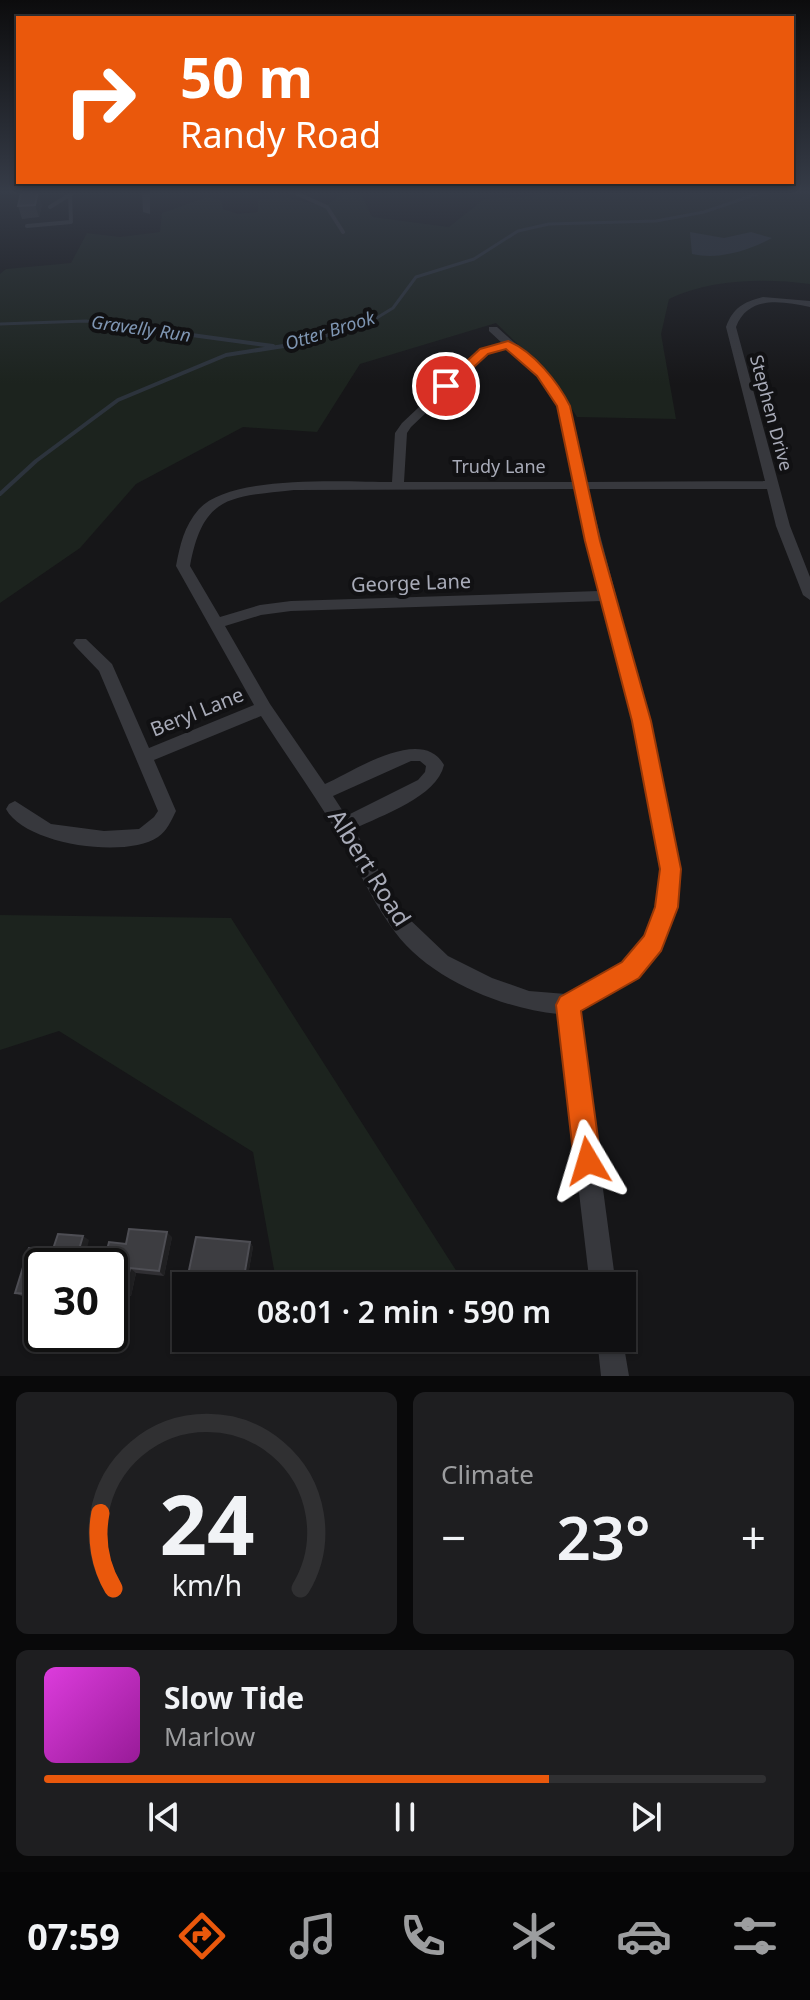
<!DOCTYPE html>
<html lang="en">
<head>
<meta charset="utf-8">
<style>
  body { margin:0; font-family:"Noto Sans",sans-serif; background:#1e1e20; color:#f1f3f6; height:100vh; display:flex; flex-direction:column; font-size:30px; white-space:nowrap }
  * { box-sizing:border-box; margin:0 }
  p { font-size:26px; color:#9c9d9f }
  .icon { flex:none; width:44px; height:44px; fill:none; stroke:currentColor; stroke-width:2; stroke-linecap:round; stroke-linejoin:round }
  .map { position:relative; height:1376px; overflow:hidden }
  .drawer { display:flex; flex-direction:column; gap:16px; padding:16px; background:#09090a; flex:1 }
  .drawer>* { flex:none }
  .guide { position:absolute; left:16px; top:16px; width:778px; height:168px; border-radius:0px; box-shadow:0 2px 6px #0004,0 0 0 2px #303032; background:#ea580c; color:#fff; overflow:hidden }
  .speed { position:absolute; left:24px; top:1248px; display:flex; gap:16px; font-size:40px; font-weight:700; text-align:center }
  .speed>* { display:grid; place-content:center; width:104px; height:104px; border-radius:50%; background:#101012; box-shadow:0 2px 6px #0004,0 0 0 2px #303032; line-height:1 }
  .speed .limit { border:4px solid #111; border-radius:12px; background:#fff; color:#111 }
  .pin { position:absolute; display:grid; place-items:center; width:68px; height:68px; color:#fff; margin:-34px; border:4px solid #fff; border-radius:50%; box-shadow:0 2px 8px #0007 }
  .me { position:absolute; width:88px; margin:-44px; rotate:353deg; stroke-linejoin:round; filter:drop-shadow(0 0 6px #0008) }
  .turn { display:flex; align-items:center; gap:28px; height:168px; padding:0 32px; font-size:36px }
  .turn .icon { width:104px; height:104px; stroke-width:2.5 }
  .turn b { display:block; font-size:56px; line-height:68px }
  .big { font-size:60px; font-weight:600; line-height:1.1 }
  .drawer .card { flex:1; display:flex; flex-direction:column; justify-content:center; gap:12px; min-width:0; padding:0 28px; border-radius:12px; background:#1e1e20 }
  .drawer .dial { align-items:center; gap:0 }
  .dial svg { height:208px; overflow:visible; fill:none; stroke:#303032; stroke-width:7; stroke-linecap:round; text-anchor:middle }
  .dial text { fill:#f1f3f6; stroke:none }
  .song { display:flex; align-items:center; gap:24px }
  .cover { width:96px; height:96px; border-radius:12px; background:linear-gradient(135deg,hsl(300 70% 55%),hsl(300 70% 35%)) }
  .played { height:8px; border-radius:4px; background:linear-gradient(90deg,#ea580c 70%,#303032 70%) }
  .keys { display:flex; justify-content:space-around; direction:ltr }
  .heat { display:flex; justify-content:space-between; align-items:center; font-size:44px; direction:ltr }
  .drawer .tiles { flex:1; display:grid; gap:16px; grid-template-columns:1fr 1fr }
  .card:last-child { grid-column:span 2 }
  .trip { position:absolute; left:172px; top:1272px; width:464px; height:80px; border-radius:0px; background:#101012; box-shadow:0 2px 6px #0004,0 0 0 2px #303032; font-weight:600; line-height:80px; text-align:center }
  .menu { display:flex; height:128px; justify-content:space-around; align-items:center; background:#060607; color:#9c9d9f }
  .menu .icon { width:56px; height:56px }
  .menu .active { color:#ea580c }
  .menu b { font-size:36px; color:#f1f3f6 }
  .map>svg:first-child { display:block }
  .green { fill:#1c231e }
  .water { fill:#2c333c }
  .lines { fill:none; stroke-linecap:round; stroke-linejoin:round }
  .stream-far1 { stroke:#2c333c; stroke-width:3 }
  .stream { stroke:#2c333c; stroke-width:4 }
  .lane { stroke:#37383d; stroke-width:4 }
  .street { fill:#37383d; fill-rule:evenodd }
  .wall { fill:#302f33 }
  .shaded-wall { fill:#202022 }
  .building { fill:#3d3d41; stroke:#4e4e54; stroke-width:2 }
  .route { fill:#ea580c; stroke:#983908; stroke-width:2 }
  .labels { text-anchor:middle; stroke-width:8; stroke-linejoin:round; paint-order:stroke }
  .far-water-label { font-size:18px; font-style:italic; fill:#7f96b3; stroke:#111113 }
  .far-street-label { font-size:18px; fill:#a8abb8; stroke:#111113 }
  .street-label { font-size:20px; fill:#a8abb8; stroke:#111113 }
  .near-street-label { font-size:24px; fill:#a8abb8; stroke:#111113 }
</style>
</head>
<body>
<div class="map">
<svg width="810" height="1376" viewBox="0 0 810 1376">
  <rect width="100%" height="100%" fill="#161618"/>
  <!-- green -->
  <path class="green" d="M342 191H360L372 217 449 227 484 199 604 191H810V284C764 278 711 279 669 299L661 334 676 419 577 417 552 378 496 323 360 364 317 432 243 427 136 484 80 548 0 603V274L6 269 71 263 87 233 120 237 160 232 162 213 207 197 221 200 223 209 238 214 258 212V199L288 198 324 206 343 194Z
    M0 915 231 918 466 1286H277L253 1152 59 1031 0 1050Z"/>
  <!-- water -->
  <path class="water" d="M690 232 724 238 751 232 772 238C748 251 719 260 692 254Z"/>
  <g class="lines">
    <!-- stream-far1 -->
    <path class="stream-far1" d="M0 324 86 321 133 327
      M350 327 375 319 393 308 416 277 474 259 518 231 549 224 656 221 704 212 766 191"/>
    <!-- stream -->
    <path class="stream" d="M118 325 273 346
      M0 494 36 461 118 400 226 355 303 343 356 325"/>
    <!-- lane -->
    <path class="lane" d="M291 191 327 207 343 232
      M50 207 74 192
      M27 226 71 222 70 194"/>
    <!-- street -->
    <path class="street" d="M142 191H150V214L143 212Z
      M421 191H430L431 193 427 195Z
      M763 297 810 301V307C782 301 748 295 736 327L790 526 810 577V600L803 595 776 526 767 489H588L649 721 680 869 677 907 660 950 637 977 579 1010 616 1286H590L558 1014C499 1008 424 977 390 925 370 897 356 864 338 834 314 794 286 755 261 716L154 760 176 811C171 821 167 831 158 837 126 859 25 845 6 809L9 804 15 801 51 824 104 831 139 829 154 817 158 811 99 671 76 647 73 643 76 639H86L112 664 149 748 254 705 176 566C180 545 184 526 199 509 231 474 346 482 392 482L395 433 402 423 480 350 502 343 489 331V327H497C521 350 557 374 569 407 577 430 581 457 586 482L765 481 726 327C733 308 743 302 763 297ZM508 348 537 376 557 406 574 482H404L407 433 411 427 488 354ZM575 489 599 591 291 601 260 605 220 617 190 566C203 495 230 497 294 490ZM602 601 633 721 662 869 657 907 645 937 623 963 566 994 529 991 492 978 448 956 405 915 354 829C382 815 437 797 444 765 422 725 354 771 325 784L270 704 225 626 261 615 291 611ZM411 761H420L426 766 425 772 418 780 346 816 333 796Z
      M622 1335 629 1376H601L597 1338H622Z"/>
  </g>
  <!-- wall -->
  <path class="wall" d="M42 205 39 217 22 219 18 206Z
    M172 1237 164 1276 136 1273 131 1296 110 1294V1266L126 1244Z
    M196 1237 250 1242 253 1247 246 1286 219 1284V1286H186V1290L185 1289Z
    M89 1240 42 1266V1299L24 1297 15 1293 53 1249Z"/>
  <!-- shaded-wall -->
  <path class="shaded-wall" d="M38 192 42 205 39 217 35 205Z
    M167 1232 172 1237 164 1276 159 1271Z
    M83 1236 89 1240 83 1266H74Z
    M250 1242 253 1247 246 1286H245L243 1283Z
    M130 1268 136 1273 131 1296 125 1292Z"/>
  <!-- building -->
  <path class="building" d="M38 192 35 205 18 206 21 193Z
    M129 1229 167 1232 159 1271 130 1268 125 1292 110 1290V1266H103L109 1242 126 1244Z
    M58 1234 83 1236 74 1266H42V1295L15 1293 29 1248 53 1249Z
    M196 1237 250 1242 243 1283 215 1280 214 1286H186V1290L185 1289Z"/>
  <!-- sky -->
  <linearGradient id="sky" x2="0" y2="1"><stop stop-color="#0c0c0d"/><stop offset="0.5" stop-color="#363c48"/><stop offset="1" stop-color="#363c48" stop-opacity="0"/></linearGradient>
  <rect width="810" height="384" fill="url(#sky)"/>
  <!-- route -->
  <path class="route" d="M508 341C534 352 558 382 570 406L600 541 651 721 681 869 678 907 661 951 639 978 581 1011 601 1161 597 1171 588 1175 578 1171 574 1161 556 1005 560 997 622 962 644 936 655 907 660 869 632 721 585 541 557 406 537 376 506 349 488 354 450 389 440 386 480 349Z"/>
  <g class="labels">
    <!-- far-water labels -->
    <g class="far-water-label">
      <text transform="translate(141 329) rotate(8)" y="6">Gravelly Run</text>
      <text transform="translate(330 331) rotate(-17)" y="6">Otter Brook</text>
    </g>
    <!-- far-street labels -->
    <g class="far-street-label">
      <text transform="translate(771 413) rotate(75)" y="6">Stephen Drive</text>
      <text x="499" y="473">Trudy Lane</text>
    </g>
    <!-- street labels -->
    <g class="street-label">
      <text transform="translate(411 583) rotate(-2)" y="7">George Lane</text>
      <text transform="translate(197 712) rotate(-22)" y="7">Beryl Lane</text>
    </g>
    <!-- near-street labels -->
    <g class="near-street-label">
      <text transform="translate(369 868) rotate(58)" y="8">Albert Road</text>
    </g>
  </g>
</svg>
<div class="speed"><div class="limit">30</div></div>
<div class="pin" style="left:446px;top:386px;background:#d93025"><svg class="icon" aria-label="arrive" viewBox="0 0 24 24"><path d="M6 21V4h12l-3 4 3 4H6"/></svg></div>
<svg class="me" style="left:588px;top:1161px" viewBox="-20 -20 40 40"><path d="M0-17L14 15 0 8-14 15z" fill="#ea580c" stroke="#fff" stroke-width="4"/></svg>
<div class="trip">08:01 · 2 min · 590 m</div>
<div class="guide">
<div class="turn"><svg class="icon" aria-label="right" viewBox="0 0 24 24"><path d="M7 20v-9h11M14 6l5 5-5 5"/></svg><div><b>50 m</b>Randy Road</div></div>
</div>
</div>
<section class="drawer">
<div class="tiles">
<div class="card dial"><svg viewBox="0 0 100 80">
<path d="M14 69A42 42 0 1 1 86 69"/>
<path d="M14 69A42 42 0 0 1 9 40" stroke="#ea580c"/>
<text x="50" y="56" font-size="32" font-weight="700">24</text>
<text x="50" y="72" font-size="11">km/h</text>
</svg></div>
<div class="card"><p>Climate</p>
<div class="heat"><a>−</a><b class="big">23°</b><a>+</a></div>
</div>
<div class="card">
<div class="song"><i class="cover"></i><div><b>Slow Tide</b><p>Marlow</p></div></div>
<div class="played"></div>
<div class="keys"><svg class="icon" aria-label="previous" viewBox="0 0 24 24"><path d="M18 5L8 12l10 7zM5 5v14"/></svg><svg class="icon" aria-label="pause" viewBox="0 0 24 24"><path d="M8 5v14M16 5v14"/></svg><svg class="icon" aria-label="next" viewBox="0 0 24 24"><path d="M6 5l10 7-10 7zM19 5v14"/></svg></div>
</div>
</div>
</section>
<nav class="menu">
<b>07:59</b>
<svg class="icon active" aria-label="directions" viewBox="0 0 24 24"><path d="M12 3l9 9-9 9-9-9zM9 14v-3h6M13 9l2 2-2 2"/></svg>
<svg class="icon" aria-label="music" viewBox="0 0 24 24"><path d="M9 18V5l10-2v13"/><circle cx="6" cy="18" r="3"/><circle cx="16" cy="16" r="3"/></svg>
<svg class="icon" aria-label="phone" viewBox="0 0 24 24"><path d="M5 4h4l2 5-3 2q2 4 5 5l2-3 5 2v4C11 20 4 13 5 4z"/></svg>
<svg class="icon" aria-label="climate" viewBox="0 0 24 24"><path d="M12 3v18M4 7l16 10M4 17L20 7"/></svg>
<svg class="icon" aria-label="car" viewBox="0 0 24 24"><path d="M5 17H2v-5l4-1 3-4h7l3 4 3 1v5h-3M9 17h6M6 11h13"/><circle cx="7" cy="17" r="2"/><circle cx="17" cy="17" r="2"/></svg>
<svg class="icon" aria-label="filters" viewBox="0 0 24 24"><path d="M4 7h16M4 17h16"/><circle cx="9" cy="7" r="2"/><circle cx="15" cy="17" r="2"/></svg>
</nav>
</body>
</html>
